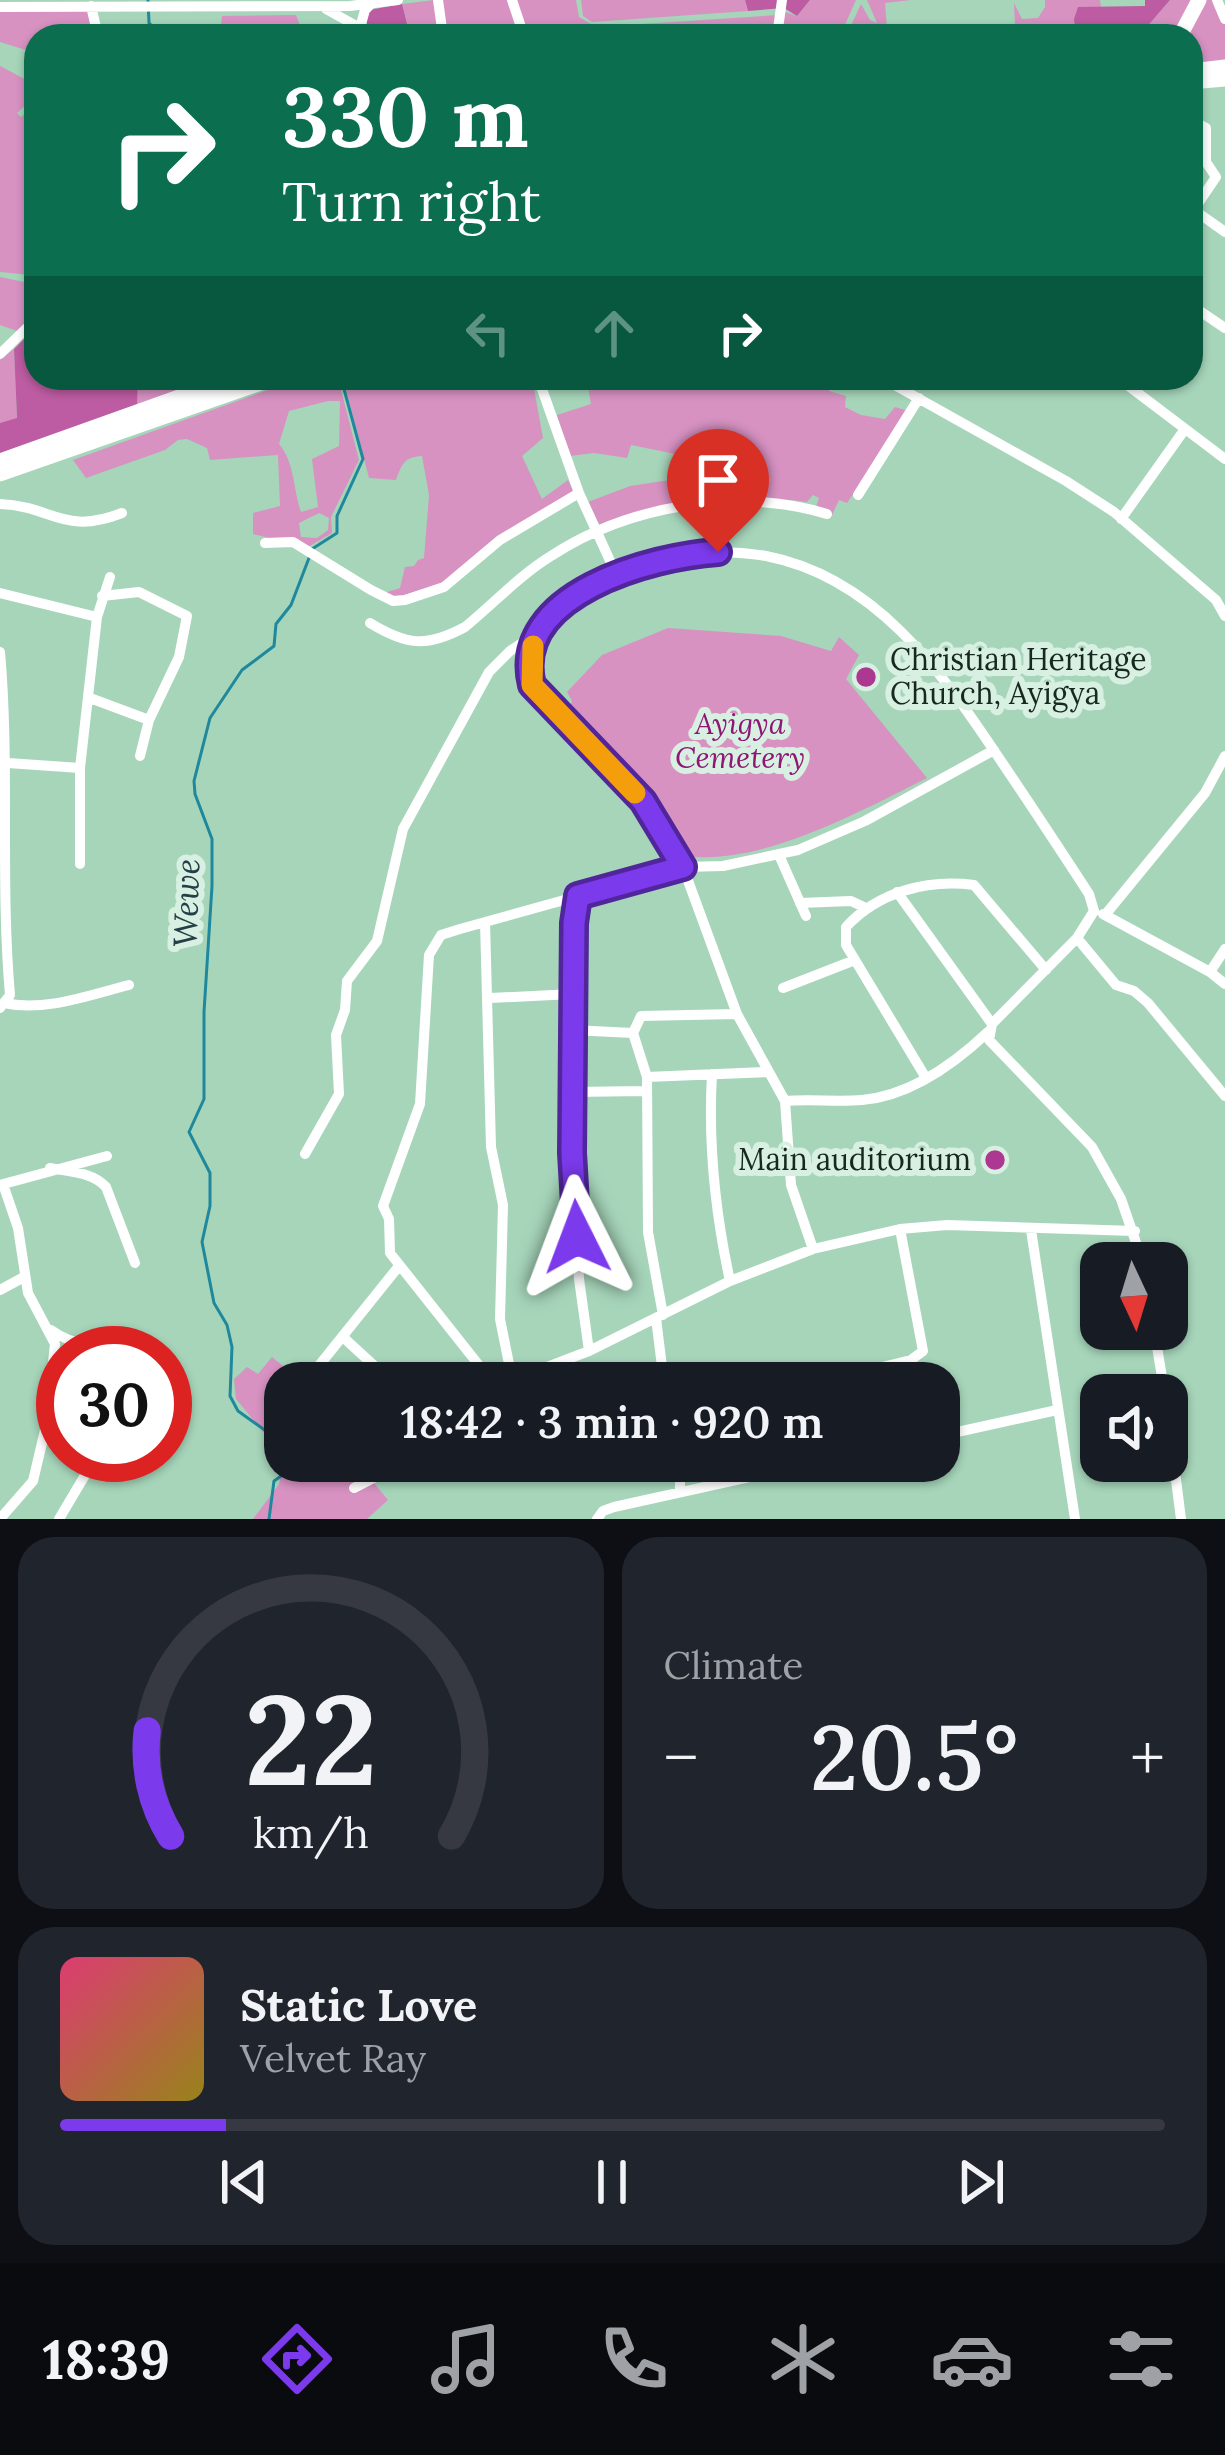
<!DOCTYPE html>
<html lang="en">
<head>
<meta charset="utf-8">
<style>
  body { margin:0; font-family:Lora,serif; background:#20242c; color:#f1f3f6; height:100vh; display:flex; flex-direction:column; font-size:45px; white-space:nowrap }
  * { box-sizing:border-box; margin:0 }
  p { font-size:39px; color:#9ea1a6 }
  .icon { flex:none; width:66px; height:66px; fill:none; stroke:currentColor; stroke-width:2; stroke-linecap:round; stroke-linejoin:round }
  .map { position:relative; height:1519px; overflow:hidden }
  .side { display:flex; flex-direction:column; gap:18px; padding:18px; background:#0d0f14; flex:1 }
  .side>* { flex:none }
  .banner { position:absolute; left:24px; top:24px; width:1179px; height:366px; border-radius:36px; box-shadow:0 3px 9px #0004; background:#0b6e4f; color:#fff; overflow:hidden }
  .needle { width:78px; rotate:176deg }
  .tools { position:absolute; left:1080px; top:1242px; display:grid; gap:24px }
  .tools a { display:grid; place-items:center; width:108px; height:108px; border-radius:24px; background:#171b24; box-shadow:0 3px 9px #0004; font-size:60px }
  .speed { position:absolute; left:36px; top:1326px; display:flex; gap:24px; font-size:60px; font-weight:700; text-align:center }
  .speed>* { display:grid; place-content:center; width:156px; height:156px; border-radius:50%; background:#171b24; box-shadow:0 3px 9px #0004; line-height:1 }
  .speed .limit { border:18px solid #d22; background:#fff; color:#111 }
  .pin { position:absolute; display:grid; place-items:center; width:102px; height:102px; color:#fff; margin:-123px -51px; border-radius:50% 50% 50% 0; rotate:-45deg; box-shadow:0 0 12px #0007 }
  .pin .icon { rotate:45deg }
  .me { position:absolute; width:132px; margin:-66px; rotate:357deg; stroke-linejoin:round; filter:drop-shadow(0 0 9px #0008) }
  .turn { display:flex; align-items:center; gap:42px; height:252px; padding:0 60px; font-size:54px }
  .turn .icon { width:156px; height:156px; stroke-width:2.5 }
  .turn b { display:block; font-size:84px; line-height:102px }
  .lanes { display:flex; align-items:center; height:114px; padding:0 60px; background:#0003; justify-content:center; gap:60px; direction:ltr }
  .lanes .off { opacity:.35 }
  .big { font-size:90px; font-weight:600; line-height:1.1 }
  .side .widget { flex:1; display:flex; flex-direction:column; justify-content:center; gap:18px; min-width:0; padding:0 42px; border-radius:36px; background:#20242c }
  .side .dial { align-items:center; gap:0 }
  .dial svg { height:312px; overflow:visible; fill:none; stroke:#363941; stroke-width:7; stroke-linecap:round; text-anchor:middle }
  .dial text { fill:#f1f3f6; stroke:none }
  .song { display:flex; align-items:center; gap:36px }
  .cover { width:144px; height:144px; border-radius:18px; background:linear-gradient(135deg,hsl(340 70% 55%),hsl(50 70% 35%)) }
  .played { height:12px; border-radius:6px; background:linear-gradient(90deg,#7c3aed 15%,#363941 15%) }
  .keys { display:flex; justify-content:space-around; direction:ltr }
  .heat { display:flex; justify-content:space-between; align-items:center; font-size:66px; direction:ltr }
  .side .tiles { flex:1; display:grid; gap:18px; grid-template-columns:1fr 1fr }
  .widget:last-child { grid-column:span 2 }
  .trip { position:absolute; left:264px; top:1362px; width:696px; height:120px; border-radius:36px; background:#171b24; box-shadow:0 3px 9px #0004; font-weight:600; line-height:120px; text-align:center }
  .dock { display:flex; height:192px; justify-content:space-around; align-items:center; background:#090b0e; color:#9ea1a6 }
  .dock .icon { width:84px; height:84px }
  .dock .active { color:#7c3aed }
  .dock b { font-size:54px; color:#f1f3f6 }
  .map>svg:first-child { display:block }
  .green { fill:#d792c2; fill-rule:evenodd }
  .forest { fill:#bd5ca2 }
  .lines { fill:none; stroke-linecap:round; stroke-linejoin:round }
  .stream { stroke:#1f889c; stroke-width:3 }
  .minor { stroke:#fff; stroke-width:10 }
  .highway { stroke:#fff; stroke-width:15 }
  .route-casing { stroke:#51269a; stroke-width:30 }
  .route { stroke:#7c3aed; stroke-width:21 }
  .slow { stroke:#f59e0b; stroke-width:21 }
  .poi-dot { fill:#ad3891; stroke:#d8f0e2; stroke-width:4.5 }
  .labels { text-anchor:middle; stroke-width:12; stroke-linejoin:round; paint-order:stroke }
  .poi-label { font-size:30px; fill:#17291f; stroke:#d8f0e2; text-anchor:start }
  .park-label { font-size:30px; font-style:italic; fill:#8f1675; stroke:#d8f0e2 }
  .water-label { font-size:33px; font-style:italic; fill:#243f47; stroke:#d8f0e2 }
</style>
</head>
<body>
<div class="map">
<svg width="1225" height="1519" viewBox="0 0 1225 1519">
  <rect width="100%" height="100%" fill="#a6d5ba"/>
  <!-- green -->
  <path class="green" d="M434 0 441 36H404L410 34 402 4Z
    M440 0H509L520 36H446Z
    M516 0H576L579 17 596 27 778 15 773 36H528Z
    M581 0H745L748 11 592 22 583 16Z
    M810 0H856L840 36H814L813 25 795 26 798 36H780L785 12 797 16Z
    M867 0H911L885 3 887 28H892V36H846L861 4 870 20 877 23Z
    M1045 0H1100L1101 7 1078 8 1077 36H1026L1028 30 1015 25 1014 3 1022 19 1038 18 1045 7Z
    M1170 0H1196L1176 36H1139Z
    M1202 0H1217L1225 22V60L1191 64V36H1185Z
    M0 10 88 11 95 36H36V62L29 51 0 42Z
    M296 15 304 36H220L222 16Z
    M0 66 36 85V105L25 106 17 113 21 117 31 109 36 111V271L32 275 0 272Z
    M0 277 29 283 25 295 36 298V312L20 332 0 325Z
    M14 349 17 419 0 423V360Z
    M138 378H222L137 408Z
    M301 378H338L359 460 331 517 332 533 308 547 253 534V513L280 506 278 455 210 460 207 448 187 439 178 440 165 450 86 478 73 460ZM328 401H340L339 446 312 459 318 507 301 512C293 489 295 463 279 444L289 411ZM319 513 329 518 328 530 317 538 301 537 299 523Z
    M343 378H532L543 438 522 456 542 499 568 480 574 492 445 583 394 598 384 593 400 588 405 567 414 566 418 560 424 558 429 495 422 456C404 457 402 464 396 480L369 478Z
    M615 378H768C771 380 801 382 814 386L820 381 830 384 829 391 846 396 845 407 861 415 885 419 895 407 908 411 847 503 839 500 832 515 816 507 819 498 813 495 807 502C723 491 680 505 600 526L588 502 630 486 670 480 671 476 694 478 695 458 631 445 627 458 594 453 570 456 557 415 591 404 588 386Z
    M668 628 781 636 831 651 839 637 859 655 846 679 927 778C863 810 761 866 688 856L648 797 568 713 572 701 567 692 602 655Z
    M272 1357 304 1383H285V1461H386L374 1483 388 1500 367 1519H253L279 1484 284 1457 236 1399 234 1379 247 1367 258 1374Z"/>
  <!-- forest -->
  <path class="forest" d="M745 0H810L797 16 784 8 748 11Z
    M1145 0H1170L1139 36 1076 35 1074 19 1078 7 1145 6Z
    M402 4 410 35 368 36 366 16 369 10Z
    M29 334 36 336V378H138L137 408 0 455V423L17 418 14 349Z"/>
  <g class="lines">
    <!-- stream -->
    <path class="stream" d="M148 0 149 23 161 36
      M312 549 337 533V516L363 459 341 378
      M285 1453 273 1436 238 1411 230 1396 232 1347 227 1325 214 1303 202 1242 210 1206V1173L189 1132 204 1099V1012L212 886V839L195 794 194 781 210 718 242 670 274 646 276 624 291 605 309 558
      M269 1519 274 1481 287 1472 288 1461"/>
    <!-- minor -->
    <path class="minor" d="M438 0 443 36
      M512 0 524 36
      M1217 0 1225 19
      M91 6 98 36
      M0 7 350 6 398 0
      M326 9 360 28 365 10 372 3
      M777 36 782 0
      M1191 120 1206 128V162L1216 177 1191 214
      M1194 210 1225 232
      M1191 305 1225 328
      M0 354 36 319
      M538 378 579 493 612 565C634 577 668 556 692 554 716 551 742 552 766 556 875 577 940 670 997 755 1028 801 1059 848 1089 894L1094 911 1077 938 992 1024 989 1040 1092 1147 1121 1199 1143 1263
      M882 378 1066 481 1114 512 1216 600 1225 616
      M1118 378 1225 459
      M858 495 919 398
      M0 504C53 506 63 536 122 513
      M1121 519 1185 429
      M265 543 293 542 371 590 393 601 405 600 444 587 500 540 579 493
      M619 569C578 600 518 622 532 685L643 801 683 867 737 1014 785 1101 791 1185 813 1249
      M0 593 97 617
      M102 596 139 592 187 616 179 657 149 720 140 756
      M370 623C406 645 426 648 465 627 493 604 520 575 551 556 629 505 738 487 827 514
      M0 652C10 766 0 880 10 995L0 1008
      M90 698 149 720
      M8 763 80 768
      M779 855 806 916
      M80 864V768L97 617 110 577
      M897 892 992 1024
      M578 896 574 923 572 1153 579 1279 589 1351
      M800 903 851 901 866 908
      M1103 914 1210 972 1225 984
      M1105 915 1205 793 1225 756
      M485 922 491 1147 503 1205 500 1319 512 1379
      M1077 938 1116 985 1134 991 1148 1003 1225 1096
      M1210 972 1225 949
      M783 988 855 960
      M490 998 573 994
      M4 1003C45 1012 89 995 129 985
      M572 1030 633 1033
      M712 1074C708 1144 715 1212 730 1281
      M647 1077 767 1072
      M926 1078 846 945V927C878 892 927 879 974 885L1046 970
      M572 1092 646 1091
      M785 1101C810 1099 837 1102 862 1100 910 1096 954 1064 988 1032
      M305 1154 339 1094 336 1035 345 1010 347 981 377 941 403 829 489 672 510 651 536 634
      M50 1168C70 1172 92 1172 106 1187L135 1263
      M0 1185 107 1156
      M1031 1230 1075 1519
      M0 1290 24 1277
      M663 1315 648 1232 647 1077 633 1033 641 1016 737 1014
      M656 1318 664 1383
      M1154 1329 1165 1395
      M51 1330C75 1347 96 1348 121 1332
      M344 1338 393 1383
      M305 1383 399 1266
      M493 1383 390 1253 389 1219 383 1206 420 1104 429 955 441 935 460 929 683 867 723 866 798 850 865 821 994 750
      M505 1383 589 1351 730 1281 813 1249 900 1229 947 1225 1135 1231
      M815 1383 911 1360 923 1351 900 1229
      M1167 1409 1181 1519
      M939 1436 1057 1410
      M680 1461V1492
      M471 1468 500 1461
      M354 1488 387 1471 398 1461
      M0 1519 33 1481 46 1426 55 1344 28 1293 18 1228 3 1184
      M59 1519 97 1455
      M597 1519 603 1511 614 1507 822 1461"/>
    <!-- highway -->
    <path class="highway" d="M1180 36 1199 0
      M1191 71 1225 67
      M1191 82 1225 79
      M0 461 232 378
      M0 474 275 378"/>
  </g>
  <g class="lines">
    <defs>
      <path id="route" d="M577 1237 572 1153 574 923 578 896 683 867 643 801 532 685C509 594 653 556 718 552"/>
    </defs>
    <!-- route casing -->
    <use href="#route" class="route-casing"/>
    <!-- route -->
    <use href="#route" class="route"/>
    <!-- slow -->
    <path class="slow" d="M533 646 532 685 635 793"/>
  </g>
  <!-- markers -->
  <g class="poi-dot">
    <circle cx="866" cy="677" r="12"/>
    <circle cx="995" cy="1160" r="12"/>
  </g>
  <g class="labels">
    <!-- poi labels -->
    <g class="poi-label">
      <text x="890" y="670">Christian Heritage<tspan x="890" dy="34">Church, Ayigya</tspan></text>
      <text x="971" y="1170" text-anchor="end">Main auditorium</text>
    </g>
    <!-- park labels -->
    <g class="park-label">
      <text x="740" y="734">Ayigya<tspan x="740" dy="34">Cemetery</tspan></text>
    </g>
    <!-- water labels -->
    <g class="water-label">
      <text transform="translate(186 903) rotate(-88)" y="12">Wewe</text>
    </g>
  </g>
</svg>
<div class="tools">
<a><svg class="needle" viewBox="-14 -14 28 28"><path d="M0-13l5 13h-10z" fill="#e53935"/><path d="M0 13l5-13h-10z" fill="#9ea1a6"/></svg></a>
<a><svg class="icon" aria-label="sound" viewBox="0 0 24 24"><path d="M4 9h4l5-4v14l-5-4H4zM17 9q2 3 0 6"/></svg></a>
</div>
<div class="speed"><div class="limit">30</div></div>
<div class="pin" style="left:718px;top:552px;background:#d93025"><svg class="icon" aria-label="arrive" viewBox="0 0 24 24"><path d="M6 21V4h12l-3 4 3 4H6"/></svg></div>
<svg class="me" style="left:577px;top:1237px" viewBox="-20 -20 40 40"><path d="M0-17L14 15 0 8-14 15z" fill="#7c3aed" stroke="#fff" stroke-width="4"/></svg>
<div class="trip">18:42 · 3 min · 920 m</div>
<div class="banner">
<div class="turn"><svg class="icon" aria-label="right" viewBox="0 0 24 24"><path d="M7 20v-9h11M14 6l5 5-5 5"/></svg><div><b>330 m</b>Turn right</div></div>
<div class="lanes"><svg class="icon off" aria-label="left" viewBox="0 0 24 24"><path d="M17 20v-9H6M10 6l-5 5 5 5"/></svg><svg class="icon off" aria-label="ahead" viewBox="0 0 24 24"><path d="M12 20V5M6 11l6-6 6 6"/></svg><svg class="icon" aria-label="right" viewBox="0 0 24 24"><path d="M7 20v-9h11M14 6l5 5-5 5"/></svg></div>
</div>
</div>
<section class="side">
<div class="tiles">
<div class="widget dial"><svg viewBox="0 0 100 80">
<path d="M14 69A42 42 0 1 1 86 69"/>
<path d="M14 69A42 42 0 0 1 8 42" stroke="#7c3aed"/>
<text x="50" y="56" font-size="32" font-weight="700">22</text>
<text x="50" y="72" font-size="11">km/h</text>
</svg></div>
<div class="widget"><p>Climate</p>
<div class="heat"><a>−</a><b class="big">20.5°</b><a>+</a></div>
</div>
<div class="widget">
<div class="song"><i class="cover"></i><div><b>Static Love</b><p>Velvet Ray</p></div></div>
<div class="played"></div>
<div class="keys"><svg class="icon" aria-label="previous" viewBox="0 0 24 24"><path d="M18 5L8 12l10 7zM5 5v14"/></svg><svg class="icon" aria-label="pause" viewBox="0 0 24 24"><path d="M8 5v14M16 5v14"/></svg><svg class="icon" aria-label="next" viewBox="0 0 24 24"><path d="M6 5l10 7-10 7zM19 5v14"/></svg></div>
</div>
</div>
</section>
<nav class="dock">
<b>18:39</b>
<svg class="icon active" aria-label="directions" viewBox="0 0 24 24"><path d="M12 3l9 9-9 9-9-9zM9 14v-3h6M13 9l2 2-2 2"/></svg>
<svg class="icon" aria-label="music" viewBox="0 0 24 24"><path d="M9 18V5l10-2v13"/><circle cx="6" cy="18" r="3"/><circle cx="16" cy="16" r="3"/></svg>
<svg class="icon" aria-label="phone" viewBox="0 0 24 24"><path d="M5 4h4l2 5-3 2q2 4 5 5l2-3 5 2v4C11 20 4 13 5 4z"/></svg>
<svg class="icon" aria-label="climate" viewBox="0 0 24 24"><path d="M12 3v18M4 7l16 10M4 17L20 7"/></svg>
<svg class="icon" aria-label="car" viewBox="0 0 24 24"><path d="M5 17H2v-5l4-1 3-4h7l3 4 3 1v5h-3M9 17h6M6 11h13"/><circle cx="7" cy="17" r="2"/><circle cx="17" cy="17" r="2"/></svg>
<svg class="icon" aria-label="filters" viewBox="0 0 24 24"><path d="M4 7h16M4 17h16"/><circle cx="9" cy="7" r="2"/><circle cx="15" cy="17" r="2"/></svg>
</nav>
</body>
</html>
